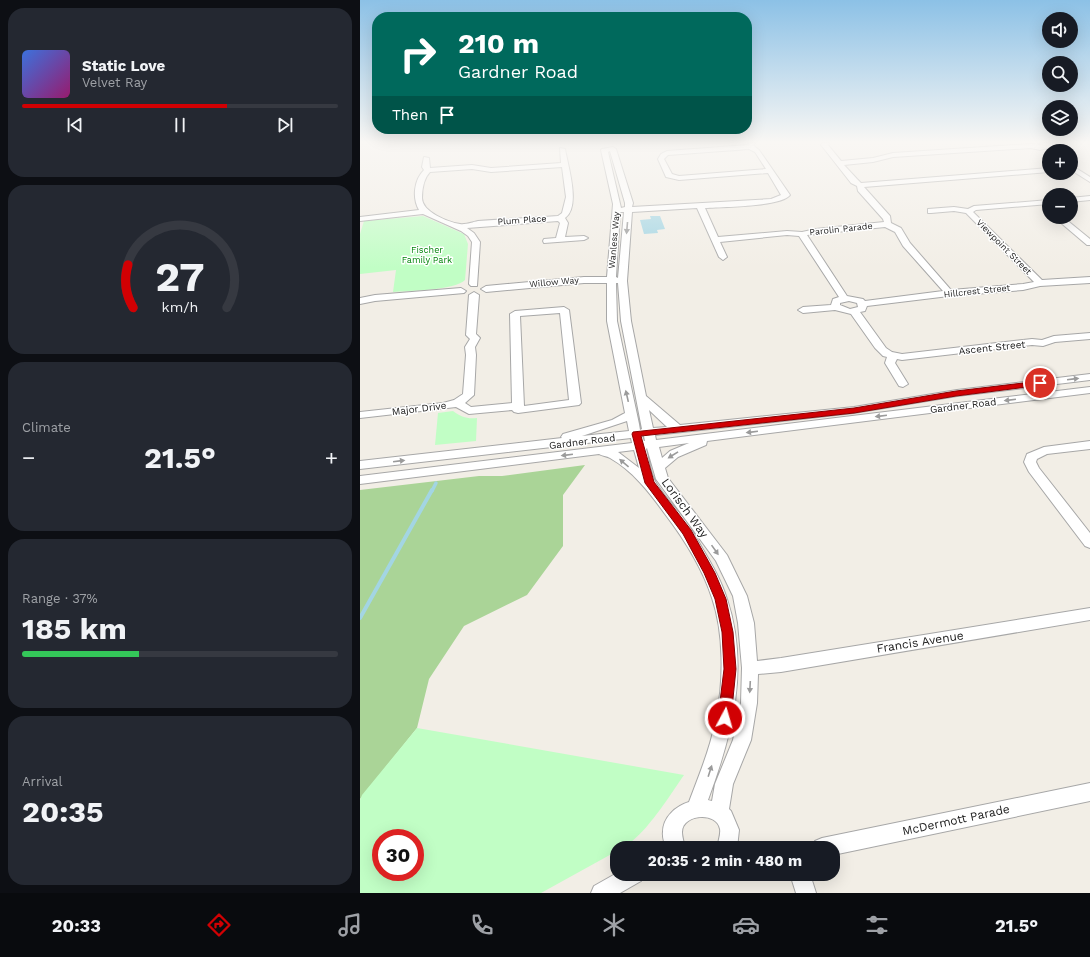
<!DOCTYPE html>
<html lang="en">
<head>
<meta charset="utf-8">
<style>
  body { margin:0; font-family:"Work Sans",sans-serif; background:#242831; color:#f1f3f6; height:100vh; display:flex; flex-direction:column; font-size:15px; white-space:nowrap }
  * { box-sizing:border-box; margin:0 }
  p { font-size:13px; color:#9ea1a6 }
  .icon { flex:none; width:22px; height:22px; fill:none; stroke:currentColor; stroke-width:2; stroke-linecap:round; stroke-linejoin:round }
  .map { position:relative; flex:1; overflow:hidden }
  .side { display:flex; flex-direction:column; gap:8px; padding:8px; background:#0d0f14; width:360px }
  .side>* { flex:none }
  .top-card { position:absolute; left:12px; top:12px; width:380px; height:122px; border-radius:16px; box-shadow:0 4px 16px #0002; background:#00695c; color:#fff; overflow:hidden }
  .controls { position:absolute; left:682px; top:12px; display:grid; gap:8px }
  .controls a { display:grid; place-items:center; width:36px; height:36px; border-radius:50%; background:#171b24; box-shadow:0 4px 16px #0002; font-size:20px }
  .speed { position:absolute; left:12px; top:829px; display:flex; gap:8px; font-size:20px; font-weight:700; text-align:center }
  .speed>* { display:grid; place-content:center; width:52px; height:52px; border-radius:50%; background:#171b24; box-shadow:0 4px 16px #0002; line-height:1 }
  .speed .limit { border:6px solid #d22; background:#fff; color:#111 }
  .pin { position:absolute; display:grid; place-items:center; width:34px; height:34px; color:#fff; margin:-17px; border:2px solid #fff; border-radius:50%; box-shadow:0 1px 4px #0007 }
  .me { position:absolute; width:44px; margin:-22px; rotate:6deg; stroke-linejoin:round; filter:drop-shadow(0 0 3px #0008) }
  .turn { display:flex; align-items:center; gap:14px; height:84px; padding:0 20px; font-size:18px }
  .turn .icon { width:52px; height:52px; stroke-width:2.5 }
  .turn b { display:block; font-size:28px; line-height:34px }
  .then { display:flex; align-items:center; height:38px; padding:0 20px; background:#0003; gap:8px; font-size:15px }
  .big { font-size:30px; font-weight:700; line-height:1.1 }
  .side .card { flex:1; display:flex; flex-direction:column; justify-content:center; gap:6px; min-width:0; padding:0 14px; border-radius:16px; background:#242831 }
  .side .dial { align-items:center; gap:0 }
  .dial svg { height:104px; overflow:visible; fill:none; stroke:#363941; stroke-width:7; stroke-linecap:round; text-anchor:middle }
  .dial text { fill:#f1f3f6; stroke:none }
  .song { display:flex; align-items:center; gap:12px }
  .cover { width:48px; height:48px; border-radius:6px; background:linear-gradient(135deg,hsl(220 70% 55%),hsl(320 70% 35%)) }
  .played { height:4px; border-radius:2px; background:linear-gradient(90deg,#d10003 65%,#363941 65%) }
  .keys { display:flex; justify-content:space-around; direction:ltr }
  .heat { display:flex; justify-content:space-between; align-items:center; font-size:22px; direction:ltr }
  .charge { height:6px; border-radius:3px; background:linear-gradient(90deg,#34c759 37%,#363941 0) }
  .trip { position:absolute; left:250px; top:841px; width:230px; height:40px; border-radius:16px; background:#171b24; box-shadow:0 4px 16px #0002; font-weight:700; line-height:40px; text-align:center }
  .menu { display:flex; height:64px; justify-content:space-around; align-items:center; background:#090b0e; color:#9ea1a6 }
  .menu .icon { width:28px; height:28px }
  .menu .current { color:#d10003 }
  .menu b { font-size:18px; color:#f1f3f6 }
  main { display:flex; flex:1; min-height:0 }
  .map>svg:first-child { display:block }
  .forest { fill:#aad497 }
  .park { fill:#c1fec5; fill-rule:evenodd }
  .water { fill:#a3d5e3 }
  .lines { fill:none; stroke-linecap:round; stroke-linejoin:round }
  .stream-far1 { stroke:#a3d5e3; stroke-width:3.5 }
  .stream { stroke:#a3d5e3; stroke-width:4 }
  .minor-casing { stroke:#a7a7a7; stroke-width:2 }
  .minor { fill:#fff; fill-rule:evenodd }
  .oneway { fill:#9b9b9b }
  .route { fill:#d10003; stroke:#880002 }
  .labels { text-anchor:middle; stroke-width:3; stroke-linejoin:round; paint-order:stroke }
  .far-street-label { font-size:9px; fill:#202020; stroke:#fff }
  .far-park-label { font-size:9px; fill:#03850b; stroke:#fff }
  .street-label { font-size:10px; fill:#202020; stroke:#fff }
  .near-street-label { font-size:12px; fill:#202020; stroke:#fff }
</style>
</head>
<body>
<main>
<section class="side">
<div class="card">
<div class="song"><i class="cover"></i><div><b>Static Love</b><p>Velvet Ray</p></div></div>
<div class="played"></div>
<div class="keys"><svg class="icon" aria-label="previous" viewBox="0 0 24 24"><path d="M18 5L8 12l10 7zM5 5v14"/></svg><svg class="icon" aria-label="pause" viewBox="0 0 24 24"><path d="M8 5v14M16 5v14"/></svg><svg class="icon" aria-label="next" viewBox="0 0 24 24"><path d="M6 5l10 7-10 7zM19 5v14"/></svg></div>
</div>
<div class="card dial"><svg viewBox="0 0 100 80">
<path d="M14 69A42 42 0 1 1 86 69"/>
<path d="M14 69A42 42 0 0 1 10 36" stroke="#d10003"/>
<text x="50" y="56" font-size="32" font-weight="700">27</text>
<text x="50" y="72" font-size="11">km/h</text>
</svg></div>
<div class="card"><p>Climate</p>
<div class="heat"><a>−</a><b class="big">21.5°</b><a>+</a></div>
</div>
<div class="card"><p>Range · 37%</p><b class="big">185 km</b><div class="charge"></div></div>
<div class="card"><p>Arrival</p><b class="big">20:35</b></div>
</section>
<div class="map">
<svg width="730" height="893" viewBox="0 0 730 893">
  <rect width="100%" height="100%" fill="#f2eee6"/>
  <!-- forest -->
  <path class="forest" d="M225 465 203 495V546L167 595 104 626 69 679 57 728 0 799V490L119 476H142Z"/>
  <!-- park -->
  <path class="park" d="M63 216 104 234 108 244 105 280C96 290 48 291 33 292L36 270 0 274V234L4 221Z
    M93 411C101 417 107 419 117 418L116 441 75 445 78 413Z
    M57 728 324 775C312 792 278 848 257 848V851L181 893H0V800L2 795ZM21 838H55V872H21Z"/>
  <!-- water -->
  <path class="water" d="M290 216H300L305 229 297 230 298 233 284 234 280 220 291 219Z"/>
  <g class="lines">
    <!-- stream-far1 -->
    <path class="stream-far1" d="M72 491 76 483"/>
    <!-- stream -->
    <path class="stream" d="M0 618 72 490"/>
    <defs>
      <path id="minor" d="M389 143H395L394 146 399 150 430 195C420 207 362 207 345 208L358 237 427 231 442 232 456 229 524 222 523 219 498 191 497 186 491 183 462 146 461 145 462 143H469L468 145 481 161 513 158 533 153 671 144 683 145 681 143H705L704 144 691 146 690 147 680 150 671 148 533 157 513 162 484 165 497 179 501 183 689 168V172L504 187 530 216 531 223 541 228 550 243 591 290 663 284 674 282 606 213 594 211 571 213H568V209L594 207 608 209 614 206 689 200V204L616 210 613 212 682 280 730 277V283L680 286 663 290 589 296 507 306 505 311 500 312 526 348 532 352 542 354 672 339 682 340 694 336 730 333V339L695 342 683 346 672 345 542 360 537 359 535 363 548 384 543 387 539 386 525 363 527 357 523 356 515 348 491 314 475 310 443 313 438 310 443 307 471 305 473 299 479 297 439 236 427 235 360 242 367 257 363 260 359 257 337 208 272 212 267 281 271 321 286 396 320 425 494 407 597 390 730 374V380L597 396 494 413 295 435 296 440 730 387V393L347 441 346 445 318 457 305 468 308 478 367 555 387 596 394 623 397 661 421 658 730 608V620L421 672 398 674 397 703 391 740 373 784 369 809 371 811 379 830 377 848H357C358 842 361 834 360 829 357 811 322 814 322 832 322 837 324 843 325 848H305C305 843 302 837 303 832 303 817 316 806 329 802 339 775 351 747 356 718 364 682 364 633 352 598 342 567 324 539 305 514 290 493 273 471 250 458 247 456 242 456 239 454L0 484V476L272 443 271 438 0 469V461L202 438 201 437 203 434 252 420 265 413 247 321V283H224L126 292 121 289 126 286 224 277H247L253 204 241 150 242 149 253 147 256 149 273 203 272 207 411 199 421 195 408 173 319 180 306 177 298 159 301 154 307 151 388 145ZM389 149 395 152 406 169 319 176 312 174 304 159 308 155ZM250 151 265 203V207L261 208 248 152ZM260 212H264L258 278 256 277ZM525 227 535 232 543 246 583 291 505 301 503 299 487 296 447 235ZM256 283H258L261 321 282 429 280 430 279 424 257 321ZM489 301 497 303 498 307 490 309 480 305V303ZM289 410 307 427 293 428ZM267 421 269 431 222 436ZM282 436H284L285 441H284ZM329 443 310 451 302 458 299 447ZM287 448 296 479 356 561 373 596 378 623 382 668 381 703 373 740 355 784 352 801 348 800C372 735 390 668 367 599 360 576 346 555 334 534 324 516 307 501 296 483 290 474 289 459 286 449ZM274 450 279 468 258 452Z
        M200 148 205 149C208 166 221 207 205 218L208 223 205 237 224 236 228 238 224 240 184 243 183 241 184 239 196 238 200 223 198 221 107 228 114 233 120 242 117 286H111L109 284 112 242 108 236 101 231 63 214 0 221V217L59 210C52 198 54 180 64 170L62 167 64 157 69 158 70 168 112 165 131 168 201 163ZM202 167 206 197 202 213 198 216C171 218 145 219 118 221 113 222 105 225 100 224 88 222 62 212 62 198 62 189 64 178 70 172L112 169 131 172Z
        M711 165 730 177V182L711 170Z
        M730 196V200L711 202V198Z
        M694 217H703L730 239V245H727Z
        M101 288 106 291 104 293 15 301 0 304V298L15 295Z
        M114 292 119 295 116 334 120 338 115 347 116 355 114 395 105 403 111 407 152 403 150 314 155 311 204 307 209 310 221 403 219 405 158 413 154 412 152 410 109 414 96 407 0 418V412L83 403 94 400 103 394 106 355 105 347 110 339 106 335 109 295ZM200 313 209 400 164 406 160 316Z
        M730 441V449L687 454 677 459 676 462 679 468 730 533V548L725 546 669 472 664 462 667 454 684 447Z
        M730 783V801L473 855V848H452L455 841 462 838Z
        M257 873V874H284L281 881 260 893H231L234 886Z
        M430 874H450L456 893H436Z"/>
    </defs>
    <!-- minor casing -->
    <use href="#minor" class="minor-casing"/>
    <!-- minor -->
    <use href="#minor" class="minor"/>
  </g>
  <!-- one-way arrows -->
  <defs><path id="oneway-solid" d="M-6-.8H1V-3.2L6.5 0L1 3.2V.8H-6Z"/></defs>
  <g class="oneway">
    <use href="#oneway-solid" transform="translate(267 228) rotate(95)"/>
    <use href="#oneway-solid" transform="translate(713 379) rotate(-7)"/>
    <use href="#oneway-solid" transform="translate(267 396) rotate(-103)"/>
    <use href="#oneway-solid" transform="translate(650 400) rotate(173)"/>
    <use href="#oneway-solid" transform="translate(521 416) rotate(173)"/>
    <use href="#oneway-solid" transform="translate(392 432) rotate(173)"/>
    <use href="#oneway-solid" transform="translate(207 455) rotate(173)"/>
    <use href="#oneway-solid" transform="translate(313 455) rotate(148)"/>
    <use href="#oneway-solid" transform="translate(39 461) rotate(-7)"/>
    <use href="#oneway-solid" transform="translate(264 463) rotate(-140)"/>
    <use href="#oneway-solid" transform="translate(355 550) rotate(55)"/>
    <use href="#oneway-solid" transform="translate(390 687) rotate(93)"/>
    <use href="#oneway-solid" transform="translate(350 771) rotate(-72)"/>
  </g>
  <!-- sky -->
  <linearGradient id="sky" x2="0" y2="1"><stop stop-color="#8cc1e6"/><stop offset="0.53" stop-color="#f9f7f4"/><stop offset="1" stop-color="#f9f7f4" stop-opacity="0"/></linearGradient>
  <rect width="730" height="268" fill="url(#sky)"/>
  <!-- route -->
  <path class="route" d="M680 381H683L684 383 683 385 596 396 494 413 281 436 294 482 331 530 355 573 366 599 373 632 376 669 371 718 369 722 365 724 360 722 358 718 364 669 362 632 355 599 344 573 323 534 285 483 272 434 273 432 494 408 596 391Z"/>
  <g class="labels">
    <!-- far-street labels -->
    <g class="far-street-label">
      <text transform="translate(162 220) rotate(-4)" y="3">Plum Place</text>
      <text transform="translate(481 229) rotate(-6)" y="3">Parolin Parade</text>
      <text transform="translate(254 240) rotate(-85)" y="3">Wanless Way</text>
      <text transform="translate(644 247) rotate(45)" y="3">Viewpoint Street</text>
      <text transform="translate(194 282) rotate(-5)" y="3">Willow Way</text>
      <text transform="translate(617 291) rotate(-6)" y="3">Hillcrest Street</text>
    </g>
    <!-- far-park labels -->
    <g class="far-park-label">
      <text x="67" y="253">Fischer<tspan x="67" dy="10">Family Park</tspan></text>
    </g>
    <!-- street labels -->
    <g class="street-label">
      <text transform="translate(632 347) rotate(-6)" y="4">Ascent Street</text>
      <text transform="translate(603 405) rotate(-7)" y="4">Gardner Road</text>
      <text transform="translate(59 408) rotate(-7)" y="4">Major Drive</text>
      <text transform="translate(222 441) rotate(-7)" y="4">Gardner Road</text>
    </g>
    <!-- near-street labels -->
    <g class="near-street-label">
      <text transform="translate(325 508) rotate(54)" y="4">Lorisch Way</text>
      <text transform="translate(560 642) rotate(-9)" y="4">Francis Avenue</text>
      <text transform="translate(596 820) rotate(-12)" y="4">McDermott Parade</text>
    </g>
  </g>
</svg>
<div class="controls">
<a><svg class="icon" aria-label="sound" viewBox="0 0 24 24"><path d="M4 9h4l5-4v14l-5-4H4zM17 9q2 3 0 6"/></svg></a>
<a><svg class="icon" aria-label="search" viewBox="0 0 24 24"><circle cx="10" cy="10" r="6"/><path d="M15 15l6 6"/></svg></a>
<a><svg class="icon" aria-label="layers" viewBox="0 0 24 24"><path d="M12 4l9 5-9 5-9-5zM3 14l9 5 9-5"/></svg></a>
<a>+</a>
<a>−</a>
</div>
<div class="speed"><div class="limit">30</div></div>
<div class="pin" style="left:680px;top:383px;background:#d93025"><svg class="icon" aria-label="arrive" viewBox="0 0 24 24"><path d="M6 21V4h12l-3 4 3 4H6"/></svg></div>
<svg class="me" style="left:365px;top:718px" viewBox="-20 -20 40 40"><circle r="17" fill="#d10003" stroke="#fff" stroke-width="3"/><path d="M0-11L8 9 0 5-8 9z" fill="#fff"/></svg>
<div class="trip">20:35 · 2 min · 480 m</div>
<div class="top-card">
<div class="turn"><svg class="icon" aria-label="right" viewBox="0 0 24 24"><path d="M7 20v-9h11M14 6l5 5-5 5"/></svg><div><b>210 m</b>Gardner Road</div></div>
<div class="then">Then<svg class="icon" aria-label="arrive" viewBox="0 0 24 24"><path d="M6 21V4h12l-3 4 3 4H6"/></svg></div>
</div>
</div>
</main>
<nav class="menu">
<b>20:33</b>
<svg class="icon current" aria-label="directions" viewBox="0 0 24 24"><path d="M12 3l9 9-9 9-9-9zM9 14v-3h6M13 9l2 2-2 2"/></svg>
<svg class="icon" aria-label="music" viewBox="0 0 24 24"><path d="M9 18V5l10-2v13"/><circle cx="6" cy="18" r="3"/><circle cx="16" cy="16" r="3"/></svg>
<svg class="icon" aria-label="phone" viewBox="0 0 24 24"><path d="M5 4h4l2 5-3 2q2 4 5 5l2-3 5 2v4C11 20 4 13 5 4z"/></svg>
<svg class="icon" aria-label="climate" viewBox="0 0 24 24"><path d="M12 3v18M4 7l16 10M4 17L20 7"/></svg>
<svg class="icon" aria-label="car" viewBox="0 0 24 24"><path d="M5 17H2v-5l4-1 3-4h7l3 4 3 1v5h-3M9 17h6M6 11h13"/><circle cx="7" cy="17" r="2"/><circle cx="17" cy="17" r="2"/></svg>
<svg class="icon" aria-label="filters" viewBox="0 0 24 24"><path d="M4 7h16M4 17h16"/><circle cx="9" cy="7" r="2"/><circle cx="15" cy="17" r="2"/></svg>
<b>21.5°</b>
</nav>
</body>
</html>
